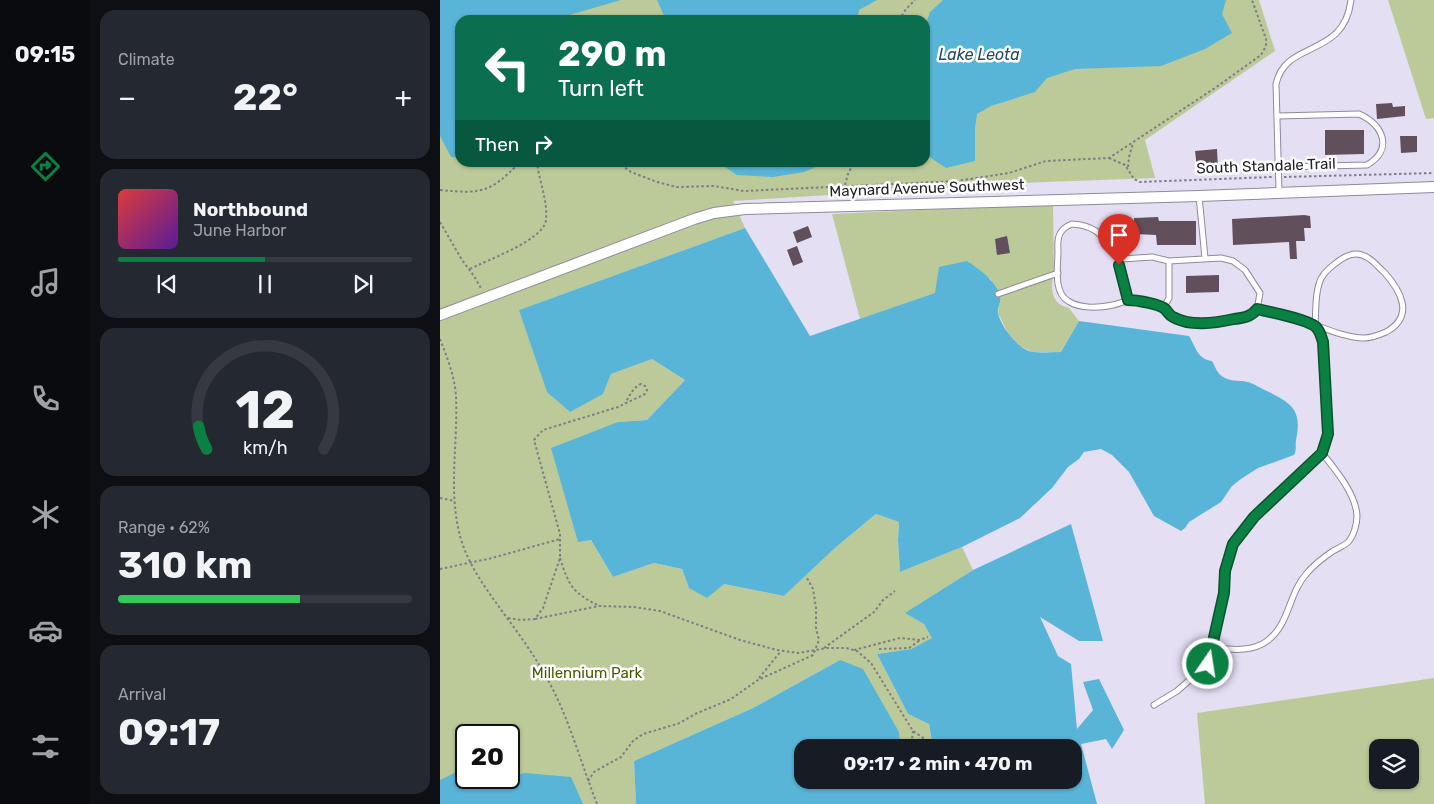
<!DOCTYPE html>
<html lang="en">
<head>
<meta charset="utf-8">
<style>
  body { margin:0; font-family:Rubik,sans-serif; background:#242831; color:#f1f3f6; height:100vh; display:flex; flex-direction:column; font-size:19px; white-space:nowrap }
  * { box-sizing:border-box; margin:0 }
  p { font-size:16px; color:#9ea1a6 }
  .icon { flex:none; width:28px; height:28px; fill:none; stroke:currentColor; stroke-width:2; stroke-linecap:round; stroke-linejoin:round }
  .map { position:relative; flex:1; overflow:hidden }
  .sheet { display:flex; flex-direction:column; gap:10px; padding:10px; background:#0d0f14; width:350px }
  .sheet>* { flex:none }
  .top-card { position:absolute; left:15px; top:15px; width:475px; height:152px; border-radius:15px; box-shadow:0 1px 4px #0004; background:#0b6e4f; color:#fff; overflow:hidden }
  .controls { position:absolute; left:929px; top:739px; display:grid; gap:10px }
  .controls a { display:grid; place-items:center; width:50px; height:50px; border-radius:10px; background:#171b24; box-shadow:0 1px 4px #0004; font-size:25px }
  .speed { position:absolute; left:15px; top:724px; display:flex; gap:10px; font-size:25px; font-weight:700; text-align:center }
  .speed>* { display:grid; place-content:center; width:65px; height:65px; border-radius:50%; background:#171b24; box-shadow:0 1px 4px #0004; line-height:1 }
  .speed .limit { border:2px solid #111; border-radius:8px; background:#fff; color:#111 }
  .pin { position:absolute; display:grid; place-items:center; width:42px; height:42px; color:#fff; margin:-51px -21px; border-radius:50% 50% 50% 0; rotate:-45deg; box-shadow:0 0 5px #0007 }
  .pin .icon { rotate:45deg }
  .me { position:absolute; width:55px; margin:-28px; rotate:13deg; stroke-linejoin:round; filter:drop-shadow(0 0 4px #0008) }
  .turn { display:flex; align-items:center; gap:18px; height:105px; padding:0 20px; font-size:22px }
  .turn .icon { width:65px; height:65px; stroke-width:2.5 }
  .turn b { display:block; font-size:35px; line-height:42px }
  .then { display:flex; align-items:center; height:48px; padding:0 20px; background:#0003; gap:10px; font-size:19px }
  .big { font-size:38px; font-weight:700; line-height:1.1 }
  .sheet .widget { flex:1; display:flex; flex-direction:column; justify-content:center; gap:8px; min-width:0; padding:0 18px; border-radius:15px; background:#242831 }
  .sheet .dial { align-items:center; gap:0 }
  .dial svg { height:130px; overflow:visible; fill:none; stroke:#363941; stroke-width:7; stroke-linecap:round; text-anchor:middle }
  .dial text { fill:#f1f3f6; stroke:none }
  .song { display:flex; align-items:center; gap:15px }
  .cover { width:60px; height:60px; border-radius:8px; background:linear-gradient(135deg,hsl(0 70% 55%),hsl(270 70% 35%)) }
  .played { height:5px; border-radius:2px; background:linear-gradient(90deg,#0b8043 50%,#363941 50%) }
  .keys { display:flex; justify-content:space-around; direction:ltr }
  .heat { display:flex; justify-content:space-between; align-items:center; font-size:28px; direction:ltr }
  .charge { height:8px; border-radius:4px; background:linear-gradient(90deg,#34c759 62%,#363941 0) }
  .trip { position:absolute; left:354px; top:739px; width:288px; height:50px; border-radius:15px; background:#171b24; box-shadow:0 1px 4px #0004; font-weight:700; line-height:50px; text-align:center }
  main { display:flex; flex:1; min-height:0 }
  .menu { display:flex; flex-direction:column; width:90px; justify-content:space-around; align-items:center; background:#090b0e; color:#9ea1a6 }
  .menu .icon { width:35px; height:35px }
  .menu .selected { color:#0b8043 }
  .menu b { font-size:22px; color:#f1f3f6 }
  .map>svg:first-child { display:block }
  .green { fill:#bcca99; fill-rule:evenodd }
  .water { fill:#59b5d8 }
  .building { fill:#61505c }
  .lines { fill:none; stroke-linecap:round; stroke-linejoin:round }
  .lane-casing { stroke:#8f899d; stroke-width:7 }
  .street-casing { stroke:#8f899d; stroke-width:12 }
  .path { stroke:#7f7b89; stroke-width:2; stroke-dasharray:2.5 2.5; stroke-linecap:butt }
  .lane { stroke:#fff; stroke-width:5 }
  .street { stroke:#fff; stroke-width:10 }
  .route-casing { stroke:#07532c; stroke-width:12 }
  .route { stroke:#0b8043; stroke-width:9 }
  .labels { text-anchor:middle; stroke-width:5; stroke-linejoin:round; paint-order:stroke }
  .street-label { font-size:15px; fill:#232028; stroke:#fff }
  .park-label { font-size:15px; fill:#4a5a00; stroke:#fff }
  .water-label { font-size:16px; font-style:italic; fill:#244c5c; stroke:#fff }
</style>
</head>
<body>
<main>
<nav class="menu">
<b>09:15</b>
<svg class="icon selected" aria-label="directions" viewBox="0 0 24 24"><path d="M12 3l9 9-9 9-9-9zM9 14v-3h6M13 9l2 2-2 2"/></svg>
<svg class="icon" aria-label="music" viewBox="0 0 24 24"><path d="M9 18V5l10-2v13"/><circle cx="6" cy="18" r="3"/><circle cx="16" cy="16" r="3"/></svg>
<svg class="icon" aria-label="phone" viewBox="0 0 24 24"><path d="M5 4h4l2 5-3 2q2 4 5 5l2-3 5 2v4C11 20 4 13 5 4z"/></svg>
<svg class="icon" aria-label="climate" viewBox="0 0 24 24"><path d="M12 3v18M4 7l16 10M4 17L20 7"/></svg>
<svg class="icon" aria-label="car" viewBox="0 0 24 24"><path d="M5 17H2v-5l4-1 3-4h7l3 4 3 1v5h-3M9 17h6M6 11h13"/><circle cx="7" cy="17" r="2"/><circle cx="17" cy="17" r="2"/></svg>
<svg class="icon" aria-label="filters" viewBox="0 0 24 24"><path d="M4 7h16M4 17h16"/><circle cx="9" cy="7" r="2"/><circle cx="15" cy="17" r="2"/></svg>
</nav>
<section class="sheet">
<div class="widget"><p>Climate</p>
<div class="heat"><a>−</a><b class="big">22°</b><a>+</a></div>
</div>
<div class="widget">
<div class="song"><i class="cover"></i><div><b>Northbound</b><p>June Harbor</p></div></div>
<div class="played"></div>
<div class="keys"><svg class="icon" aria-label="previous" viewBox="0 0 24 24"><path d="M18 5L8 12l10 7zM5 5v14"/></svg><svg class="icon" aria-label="pause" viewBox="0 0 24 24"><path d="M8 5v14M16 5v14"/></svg><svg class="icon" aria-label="next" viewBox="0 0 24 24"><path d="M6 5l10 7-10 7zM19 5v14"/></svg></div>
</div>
<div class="widget dial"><svg viewBox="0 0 100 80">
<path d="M14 69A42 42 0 1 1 86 69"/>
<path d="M14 69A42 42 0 0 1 9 55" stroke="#0b8043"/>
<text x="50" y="56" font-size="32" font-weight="700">12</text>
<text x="50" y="72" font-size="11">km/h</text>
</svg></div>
<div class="widget"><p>Range · 62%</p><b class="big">310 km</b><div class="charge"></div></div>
<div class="widget"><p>Arrival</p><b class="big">09:17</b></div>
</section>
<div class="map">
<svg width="994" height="804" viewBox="0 0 994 804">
  <rect width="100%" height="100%" fill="#e5dff4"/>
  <!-- green -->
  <path class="green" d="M0 0H819L835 51 705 140 715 178 579 183 293 201 305 228 79 310 163 394 171 374 212 359 245 380 207 420 178 422 151 540 173 577 214 563 242 569 249 588 284 584 344 596 396 547 436 514 459 522 458 540 460 572 522 547 533 570 466 613 484 624 493 638 471 649 437 654 468 714 489 724 493 747H461L459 732 400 660 313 708 194 761 196 804H0ZM20 20H485V162H20ZM26 735H69V778H26Z
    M948 0H994V118L986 119Z
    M613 204 614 270C611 286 609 304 629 308L639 321 621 352H592L580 346 569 335 558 313 560 298 550 278 496 293 420 319 392 214Z
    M994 678V804H765L757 713ZM938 748H970V780H938Z"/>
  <!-- water -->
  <path class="water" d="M0 0H181L112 20H20V158L11 157 0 136Z
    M217 0H437L419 10 417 20H226Z
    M503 0H786L782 14 792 33 765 49 721 66 635 69 607 78 595 92 551 106 537 114 535 128V161L506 168 485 154V26L490 12Z
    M284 163H386L364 172 333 177 297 175 285 167Z
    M305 228 370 336 495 293 499 267 527 261C538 268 559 283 560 298 561 303 557 308 558 313 561 327 579 351 594 352 602 353 612 352 621 352L639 321 749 336C756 347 757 359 772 361 776 368 777 374 785 378 793 382 801 380 808 382 815 384 822 389 829 392 853 404 862 411 856 440 855 445 857 450 854 455L818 468 801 479 792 486 781 502 749 522 745 528 741 531 714 516 689 472 672 455 661 449 644 452 639 459 628 467 612 488 580 518 522 547 460 572 458 540 459 522 436 514 396 547 344 596 284 584 267 598 249 588 242 569 214 563 173 577 151 540 138 542 111 448 178 422 207 420 245 380 212 359 171 374 163 394 130 412 107 392 79 310Z
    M631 524 663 641H639L600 617 618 656 631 664 637 729 653 710 643 682 659 679 684 730 672 749 666 739 641 744 657 804H196L194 761 313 708 400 660 423 669 459 732 461 747 362 748V780H632V748L493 747 489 724 468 714 437 654 471 649 492 638 484 624 465 613 533 570Z
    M21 770 26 773V778H39L50 782 85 773 131 777 143 804H0V780Z"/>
  <!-- building -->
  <path class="building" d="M952 103 953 107 965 106V116L937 119 936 104Z
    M885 130H924V154L885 155Z
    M960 136H977V152L961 153Z
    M777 149 778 169H771V166L757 168 755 151Z
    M864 215 870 216 871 228H864L865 241H856L857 259H850L849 242 793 245 792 219Z
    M718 217 719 221H756V245H717L716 235 695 234 694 218Z
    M368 226 372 237 357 243 353 232Z
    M567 236 570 253 557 255 555 239Z
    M357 246 363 262 353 266 347 250Z
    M779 275V292L746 293V276Z"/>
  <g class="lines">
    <defs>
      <path id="lane" d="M837 116 919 114C943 125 954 149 927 165L839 167
        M839 192 836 84C846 39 904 59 911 0
        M759 196 765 258
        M632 224C662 226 663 241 682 259L712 257 729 261 781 258 793 261 805 270 820 293 817 310C801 325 756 325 736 318 730 316 729 312 725 308 721 305 701 301 696 300 688 299 681 303 673 305 660 308 640 309 628 301 613 292 618 266 618 251 617 237 619 229 632 224Z
        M682 259 679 265V270L688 300
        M558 294 618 273
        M724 307 729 298V261
        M771 648C789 649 811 653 827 641 850 624 848 594 867 573 874 565 884 557 893 551 898 548 906 545 909 541 914 535 917 523 917 516 916 494 895 469 882 453
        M714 705 737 691 768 664 784 593 785 571 789 554 802 530 814 517 882 453 887 434 886 385 883 342 880 333 875 326C876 313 875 295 879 284 881 275 889 268 896 263 901 259 908 254 916 254 928 254 936 265 944 272 961 291 975 316 946 332 939 335 932 338 924 338 904 338 877 325 858 319 845 315 831 313 817 309"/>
      <path id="street" d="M0 315 254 219 274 213 305 209 759 196 994 187"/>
    </defs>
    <!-- lane casing -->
    <use href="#lane" class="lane-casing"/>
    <!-- street casing -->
    <use href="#street" class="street-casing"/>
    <!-- path -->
    <path class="path" d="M459 20 466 9 475 0
      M669 158 685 165 694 179 700 182 832 177
      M177 162 191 172 217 182 237 187 274 186 304 191 517 181 569 173 606 161 669 158 775 88 821 55 826 46V39L812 0
      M688 167 689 157 693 143
      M844 177 994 173
      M405 185 408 174 414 162
      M0 190C42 194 50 193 80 162
      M0 222 22 260 34 276 42 290
      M30 269C47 260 104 240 106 220 108 201 99 181 97 162
      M0 339C7 357 15 377 16 397 18 444 8 490 20 536 29 568 48 591 67 618 79 634 91 651 101 668 127 710 139 758 157 804
      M0 498 15 501
      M120 558C129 586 132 592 159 606
      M0 569 52 558 120 539
      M68 618 81 620 95 619 103 608 120 558V534L94 440 103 430 178 407 205 394 207 390 205 386 201 384C192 388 190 396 185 403
      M95 619 159 606 194 607 220 611 300 640 337 650 358 653 387 648H406L417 651 431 663 473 731 482 737 486 741 480 748
      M384 648 434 612 443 600 455 591
      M439 649 469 648 480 640
      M414 650 460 638 480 640 488 637
      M319 678 341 651
      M473 731 472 739 480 748
      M148 781 154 772 161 768 181 757 193 741 203 734 240 723 255 714 291 699 318 680 373 655 379 640 376 628V608L373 589 366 576"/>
    <!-- lane -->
    <use href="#lane" class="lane"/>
    <!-- street -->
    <use href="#street" class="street"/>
  </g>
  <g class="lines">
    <defs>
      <path id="route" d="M679 265 688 300C696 300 720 304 725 309 728 312 729 315 733 317 751 327 775 323 794 319 803 318 811 317 817 309 830 312 867 319 876 327 880 331 881 336 883 342L888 434 882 453 814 517 793 544 785 571 784 593 768 664"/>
    </defs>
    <!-- route casing -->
    <use href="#route" class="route-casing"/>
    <!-- route -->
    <use href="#route" class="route"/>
  </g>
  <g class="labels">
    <!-- street labels -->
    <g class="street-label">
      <text transform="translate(826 166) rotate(-2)" y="5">South Standale Trail</text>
      <text transform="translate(487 188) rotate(-2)" y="5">Maynard Avenue Southwest</text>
    </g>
    <!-- park labels -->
    <g class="park-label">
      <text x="147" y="678">Millennium Park</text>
    </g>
    <!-- water labels -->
    <g class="water-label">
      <text x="539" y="60">Lake Leota</text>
    </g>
  </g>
</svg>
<div class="controls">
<a><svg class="icon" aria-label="layers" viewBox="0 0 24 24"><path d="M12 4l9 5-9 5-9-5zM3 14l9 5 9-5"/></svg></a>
</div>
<div class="speed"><div class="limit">20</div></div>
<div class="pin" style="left:679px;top:265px;background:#d93025"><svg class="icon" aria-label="arrive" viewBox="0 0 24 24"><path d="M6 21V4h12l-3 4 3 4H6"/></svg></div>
<svg class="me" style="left:768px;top:664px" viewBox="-20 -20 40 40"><circle r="17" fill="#0b8043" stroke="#fff" stroke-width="3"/><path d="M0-11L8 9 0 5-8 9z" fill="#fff"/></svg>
<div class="trip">09:17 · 2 min · 470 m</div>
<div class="top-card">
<div class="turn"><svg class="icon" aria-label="left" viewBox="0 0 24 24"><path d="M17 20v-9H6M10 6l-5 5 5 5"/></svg><div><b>290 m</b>Turn left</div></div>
<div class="then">Then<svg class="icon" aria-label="right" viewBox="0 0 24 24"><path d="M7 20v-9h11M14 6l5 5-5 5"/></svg></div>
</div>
</div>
</main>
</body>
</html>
